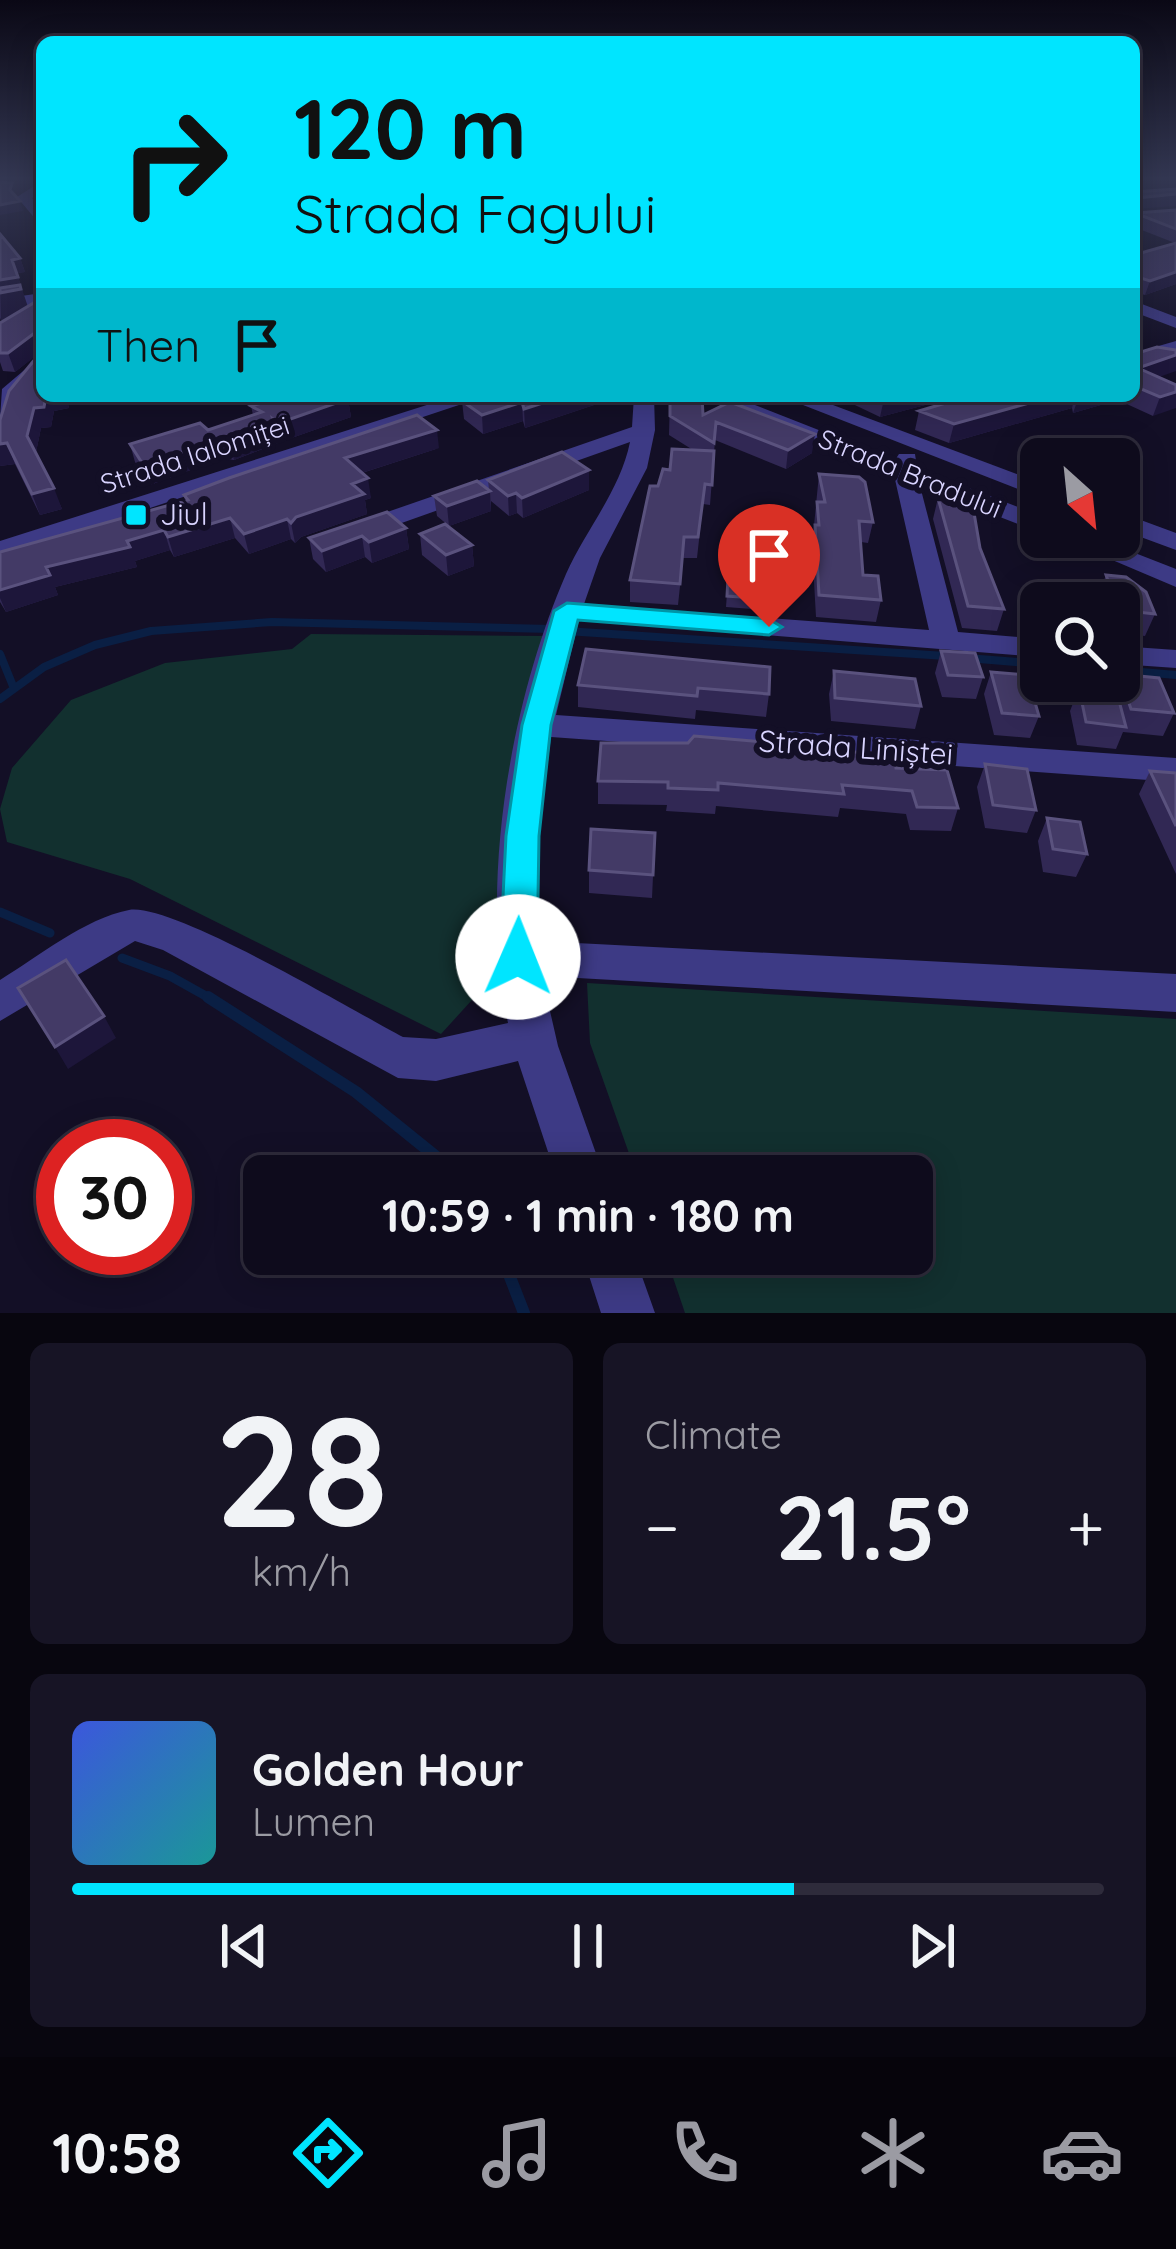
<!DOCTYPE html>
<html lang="en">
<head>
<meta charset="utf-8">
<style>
  body { margin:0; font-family:Quicksand,sans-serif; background:#171425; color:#f1f3f6; height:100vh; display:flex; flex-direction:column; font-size:45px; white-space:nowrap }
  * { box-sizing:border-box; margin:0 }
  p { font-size:39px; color:#9b9ba3 }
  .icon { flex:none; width:66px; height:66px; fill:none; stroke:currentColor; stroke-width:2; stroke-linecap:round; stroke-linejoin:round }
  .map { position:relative; height:1313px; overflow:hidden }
  .side { display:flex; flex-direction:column; gap:30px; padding:30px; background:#08060f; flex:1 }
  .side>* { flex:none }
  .top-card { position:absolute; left:36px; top:36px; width:1104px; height:366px; border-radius:18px; box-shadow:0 6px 30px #0003,0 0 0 3px #2e2b3b; background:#00e5ff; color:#111; overflow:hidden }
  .needle { width:78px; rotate:153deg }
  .controls { position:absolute; left:1020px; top:438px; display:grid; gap:24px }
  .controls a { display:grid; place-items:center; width:120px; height:120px; border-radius:18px; background:#0e0b1c; box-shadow:0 6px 30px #0003,0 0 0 3px #2e2b3b; font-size:60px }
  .speed { position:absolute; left:36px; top:1119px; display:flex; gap:24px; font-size:60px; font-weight:700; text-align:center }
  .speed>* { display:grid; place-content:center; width:156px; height:156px; border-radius:50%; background:#0e0b1c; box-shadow:0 6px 30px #0003,0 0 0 3px #2e2b3b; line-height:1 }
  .speed .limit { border:18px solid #d22; background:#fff; color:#111 }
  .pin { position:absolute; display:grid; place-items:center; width:102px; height:102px; color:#fff; margin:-123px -51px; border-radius:50% 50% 50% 0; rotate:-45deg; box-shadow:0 0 12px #0007 }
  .pin .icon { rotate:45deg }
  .me { position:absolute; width:132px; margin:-66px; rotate:1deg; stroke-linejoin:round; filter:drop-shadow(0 0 9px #0008) }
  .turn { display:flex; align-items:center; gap:42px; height:252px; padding:0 60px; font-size:54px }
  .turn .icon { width:156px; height:156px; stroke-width:2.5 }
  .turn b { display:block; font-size:84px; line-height:102px }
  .then { display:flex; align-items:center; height:114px; padding:0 60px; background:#0003; gap:24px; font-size:45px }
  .big { font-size:90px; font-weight:800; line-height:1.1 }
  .side .card { flex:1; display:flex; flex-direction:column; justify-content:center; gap:18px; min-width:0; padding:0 42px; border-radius:18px; background:#171425 }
  .side .dial { align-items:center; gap:0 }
  .dial b { font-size:156px; line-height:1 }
  .song { display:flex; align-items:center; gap:36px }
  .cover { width:144px; height:144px; border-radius:18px; background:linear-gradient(135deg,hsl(230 70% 55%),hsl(180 70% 35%)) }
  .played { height:12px; border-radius:6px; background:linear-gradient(90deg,#00e5ff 70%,#2e2b3b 70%) }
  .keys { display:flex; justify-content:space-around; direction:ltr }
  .heat { display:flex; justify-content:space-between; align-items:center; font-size:66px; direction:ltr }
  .side .tiles { flex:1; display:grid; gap:30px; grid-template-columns:1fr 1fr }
  .card:last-child { grid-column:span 2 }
  .trip { position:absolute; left:243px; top:1155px; width:690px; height:120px; border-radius:18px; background:#0e0b1c; box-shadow:0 6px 30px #0003,0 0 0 3px #2e2b3b; font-weight:800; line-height:120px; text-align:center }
  .tabs { display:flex; height:192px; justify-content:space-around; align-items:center; background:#06040b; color:#9b9ba3 }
  .tabs .icon { width:84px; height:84px }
  .tabs .selected { color:#00e5ff }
  .tabs b { font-size:54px; color:#f1f3f6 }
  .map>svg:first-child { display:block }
  .green { fill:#12302f }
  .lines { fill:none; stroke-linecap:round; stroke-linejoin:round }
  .stream-far2 { stroke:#0a1f44; stroke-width:8 }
  .stream-far1 { stroke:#0a1f44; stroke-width:9 }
  .stream { stroke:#0a1f44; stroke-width:12 }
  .minor { fill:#3d3a85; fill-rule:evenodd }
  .wall { fill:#312854 }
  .shaded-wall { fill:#1d163a }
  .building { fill:#433a66; stroke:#5a527e; stroke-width:3 }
  .route { fill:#00e5ff; stroke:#0095a6; stroke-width:3 }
  .poi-dot { fill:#00e5ff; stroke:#130f26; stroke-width:4.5 }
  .labels { text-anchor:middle; stroke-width:12; stroke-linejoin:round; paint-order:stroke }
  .far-street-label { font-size:27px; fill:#d9d4ff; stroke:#130f26 }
  .poi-label { font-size:30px; fill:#d9d4ff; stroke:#130f26; text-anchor:start }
  .street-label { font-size:30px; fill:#d9d4ff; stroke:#130f26 }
</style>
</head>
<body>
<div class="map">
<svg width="1176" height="1313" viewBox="0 0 1176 1313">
  <rect width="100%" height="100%" fill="#130f26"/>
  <!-- green -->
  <path class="green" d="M311 634 550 636 511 981 482 989 441 1034 130 879 7 842 0 809 12 768 71 700 165 663 292 649Z
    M587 983 1176 1019V1313H685L665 1254H912V1176H637L590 1043Z"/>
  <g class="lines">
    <!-- stream-far2 -->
    <path class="stream-far2" d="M566 631 946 656
      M0 654 13 686
      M967 658 1041 664
      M1119 670 1176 675
      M0 699 44 667 95 645 151 631 272 622 551 629"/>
    <!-- stream-far1 -->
    <path class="stream-far1" d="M0 912 50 933
      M122 958 170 976 213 1000"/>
    <!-- stream -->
    <path class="stream" d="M208 997 356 1092 460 1176
      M501 1254 524 1313"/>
    <!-- minor -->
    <path class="minor" d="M42 181V191L32 198 42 213V227L17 197Z
      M42 293V303L0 309V299Z
      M1134 301 1176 317V328L1134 312Z
      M1176 341V353L1134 365V353Z
      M42 355V372L21 392 8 418 0 419 2 389Z
      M455 396H486L0 558V541Z
      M634 396H654L655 430 647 468 600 558 584 604 929 630 894 475 703 396H732L895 460 899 454H915L917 468 1041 516V533L920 486 958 632 1041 639V657L579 620 556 715 1176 758V782L551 737 537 850 538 941 1176 974V1012L542 976 558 1046 604 1176H556L518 1061 436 1081 398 1078 163 950 135 941 0 1021V980C39 956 84 919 129 910 172 902 355 1012 403 1037L436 1039 508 1023C479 884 510 703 566 574 586 529 620 491 630 442L365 536H347L343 531 347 526 632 427Z
      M780 396H809L1041 483V498Z
      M1119 512 1176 533V550L1119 529Z
      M1058 537H1094L1176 569V587Z
      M1119 646 1176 650V668L1119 664Z
      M582 1254H634L655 1313H601Z"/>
  </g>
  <!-- wall -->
  <path class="wall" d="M1176 210V284L1145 295 1134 292V255L1175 243 1134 227 1135 213Z
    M0 234 20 258 25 272 17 273 27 307 42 298V396H66L69 408 54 411 51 427 41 428 36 452 62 509 40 515 15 464 0 466 40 352 15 372 3 371 0 362V323L8 318 1 320 0 318Z
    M1134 343 1158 377 1176 385 1153 416 1118 400 1073 413 1072 408 949 443 915 430 919 411 969 396H1134Z
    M344 396H376L377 399 360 405Z
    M478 396H609V400L525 428 523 421 483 434 464 419 462 401Z
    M670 396 703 415 812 453 786 469 715 440 710 505 703 504 697 558H683L678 605 630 602V580L658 486 670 470 693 450 669 435Z
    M836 396H959L880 417Z
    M348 399 351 417 283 441 277 438 278 443 234 460 223 458 150 485 135 462 130 444 208 430 253 415 251 406Z
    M439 448 362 473 371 498 365 500 367 514 301 537 295 543 291 539 249 554 235 538 174 557 170 550 135 561 137 567 55 587 58 595 6 612 0 602V552L185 500 184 495Z
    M589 470V490L523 518 517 513 509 516 491 501V511L449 526 437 516 434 496 489 490 488 480Z
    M819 474 873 522 868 543 861 542 863 575 881 600 876 622 816 617 812 546Z
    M938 498 980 548 1004 609 997 631 962 628 933 519Z
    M406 528 409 549 372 563 365 557 326 572 313 559 309 538Z
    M420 534 472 545 474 566 448 576 422 555Z
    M1106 575 1155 614 1145 636 1119 633V603H1100L1098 596Z
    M728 578 754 598 752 609 726 607Z
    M586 649 769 694 766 717 696 710 695 719 578 707V685Z
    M941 651 983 677 976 699 942 697 935 673Z
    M834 671 921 706 915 729 831 721 829 694Z
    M991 672 1039 716 1030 738 994 735 984 694Z
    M1119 674 1174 713 1163 736 1123 732 1116 749 1077 745 1070 711 1079 688 1110 692 1114 681H1119Z
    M688 743 775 748 896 768 958 808 951 831 910 830 906 814 840 808 838 817 716 806 715 814 666 811 667 805 598 804V781Z
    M985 764 1036 810 1027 833 985 828 977 787Z
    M1150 771 1176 773V874L1139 794Z
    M1047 818 1087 854 1076 877 1043 872 1038 841Z
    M655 833 652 898 589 893V870Z"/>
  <!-- shaded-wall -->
  <path class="shaded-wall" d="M1176 194V206L1134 209 1137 198Z
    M20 201 23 211 0 215V205Z
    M20 258 25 272 17 273 12 260Z
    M1176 272V284L1145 295 1150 281Z
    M18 277 30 313 1 320 0 280Z
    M36 332 42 351 15 372 8 353Z
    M1176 355V371L1134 386 1138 368Z
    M1176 392V408L1153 416 1160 397Z
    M46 396H66L69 408 54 411 51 427 41 428 35 457 27 436 34 408Z
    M358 396H376L377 399 360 405Z
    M564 396H609V400L525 428 524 409Z
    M894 396H959L880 417 884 399Z
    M1054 396H1075L1072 408 949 443 954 424Z
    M1079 396H1119L1118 400 1073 413Z
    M348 399 351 417 283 441 279 423Z
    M522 402 523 421 483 434 482 415Z
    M275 424 278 443 234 460 229 441Z
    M437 430 439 448 349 477 345 458Z
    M815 434 812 453 786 469 788 450Z
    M218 439 223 458 150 485 144 466Z
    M7 443 15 464 0 466V444Z
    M589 470V490L523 518 522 498Z
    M368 478 371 498 365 500 367 514 301 537 295 543 291 523 296 517 352 484Z
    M54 488 62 509 40 515 32 494Z
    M490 491 491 511 449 526 447 506Z
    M516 493 517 513 509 516 508 496Z
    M230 518 235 538 174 557 168 537Z
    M287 519 291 539 249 554 244 534Z
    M406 528 409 549 372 563 369 542Z
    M164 530 170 550 135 561 137 567 55 587 58 595 6 612 0 598V590L46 567Z
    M362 536 365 557 326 572 322 551Z
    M472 545 474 566 448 576 446 555Z
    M104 1016 116 1038 68 1069 55 1047Z"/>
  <!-- building -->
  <path class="building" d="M0 182 12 183 10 190 20 201 0 205Z
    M42 182V197L35 189Z
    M1176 189V194L1137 198 1134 213V192Z
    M1176 210V229L1135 213Z
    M0 234 20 258 12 260 18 277 0 280Z
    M1176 243V272L1150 281 1134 276V255Z
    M20 285 21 289 0 293V288Z
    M42 298V396H46L44 407 34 408 27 436 54 488 32 494 7 443 0 444V420L9 391 40 353 36 332 8 353H0V323Z
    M1134 343 1141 352 1157 347 1176 350V355L1138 368 1176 385V392L1160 397 1134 386Z
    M287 396H343L348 399 279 423 273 419 275 424 229 441 218 439 144 466 130 444 200 423 208 430 262 412 251 406Z
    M478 396H564L524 409 522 402 482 415 462 401Z
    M670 396H702L703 415 730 402 815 434 788 450 716 422 714 443 670 416Z
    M969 396H1054L954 424 919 411Z
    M417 415 437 430 345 458 368 478 352 484 364 494 296 517 291 523 287 519 244 534 230 518 168 537 164 530 127 541 130 547 46 567 50 575 0 590V552L188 500 184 495 229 478Z
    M672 449 714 451 712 485 705 484 698 537H684L680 584 630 580 650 486H658L663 469 670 470Z
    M562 452 589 470 522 498 516 493 508 496 488 480Z
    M819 474 859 477 865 482 873 522 859 521 863 575 878 576 881 600 819 595 815 525H819L817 502H825Z
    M477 481 490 491 447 506 434 496Z
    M938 498 972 501 980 548 1004 609 968 606Z
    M387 512 406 528 369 542 362 536 322 551 309 538Z
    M445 524 472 545 446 555 420 534Z
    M1106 575 1126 577 1146 592 1155 614 1119 610V603H1116Z
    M728 578 754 580V598L727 596Z
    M586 649 770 667 769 694 698 688 697 696 578 685Z
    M941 651 975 653 983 677 948 675Z
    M834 671 915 679 921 706 835 698Z
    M991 672 1027 675 1039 716 1002 713Z
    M1119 674 1159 678 1174 713 1131 709Z
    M1079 688 1117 693 1126 727 1086 722Z
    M694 736 775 743V748L894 754 896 768 947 770 958 808 917 807 912 791 842 785 844 794 718 783V790L668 788V782L598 781 601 743H688Z
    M985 764 1027 769 1036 810 993 805Z
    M1150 771 1176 773V826Z
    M1047 818 1080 822 1087 854 1053 849Z
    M591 829 655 833 653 875 589 870Z
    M66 960 104 1016 55 1047 18 988Z"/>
  <!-- sky -->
  <linearGradient id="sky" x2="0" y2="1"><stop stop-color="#0a0815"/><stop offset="0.49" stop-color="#333752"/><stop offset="1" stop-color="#333752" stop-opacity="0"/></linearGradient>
  <rect width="1176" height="364" fill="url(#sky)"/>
  <!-- route -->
  <path class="route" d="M567 603 769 619 782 627 769 635 578 620 551 725 539 836 537 957 532 968 518 973 505 968 500 957 506 836 522 725 554 611Z"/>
  <!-- markers -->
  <rect class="poi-dot" x="124" y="503" width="24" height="24" rx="6"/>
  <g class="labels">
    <!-- far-street labels -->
    <g class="far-street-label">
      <text transform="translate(195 455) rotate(-18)" y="9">Strada Ialomiței</text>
      <text transform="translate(910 474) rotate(22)" y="9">Strada Bradului</text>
    </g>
    <!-- poi labels -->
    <g class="poi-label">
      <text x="160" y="525">Jiul</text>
    </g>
    <!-- street labels -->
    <g class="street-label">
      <text transform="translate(856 748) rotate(4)" y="10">Strada Liniștei</text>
    </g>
  </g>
</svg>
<div class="controls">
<a><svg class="needle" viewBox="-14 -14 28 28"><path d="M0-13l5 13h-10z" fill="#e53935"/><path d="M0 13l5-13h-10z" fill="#9b9ba3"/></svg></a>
<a><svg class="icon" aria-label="search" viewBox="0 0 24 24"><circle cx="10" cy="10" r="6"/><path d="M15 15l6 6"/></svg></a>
</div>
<div class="speed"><div class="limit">30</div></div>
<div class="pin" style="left:769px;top:627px;background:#d93025"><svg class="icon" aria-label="arrive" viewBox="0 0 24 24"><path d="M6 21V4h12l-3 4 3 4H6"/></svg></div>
<svg class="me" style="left:518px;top:957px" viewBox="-20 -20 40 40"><circle r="19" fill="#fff"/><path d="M0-13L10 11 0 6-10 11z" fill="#00e5ff"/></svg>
<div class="trip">10:59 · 1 min · 180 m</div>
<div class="top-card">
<div class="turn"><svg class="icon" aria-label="right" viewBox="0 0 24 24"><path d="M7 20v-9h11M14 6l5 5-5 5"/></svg><div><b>120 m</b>Strada Fagului</div></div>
<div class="then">Then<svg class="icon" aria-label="arrive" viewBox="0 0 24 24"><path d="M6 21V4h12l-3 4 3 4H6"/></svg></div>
</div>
</div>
<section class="side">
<div class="tiles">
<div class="card dial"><b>28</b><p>km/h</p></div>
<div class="card"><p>Climate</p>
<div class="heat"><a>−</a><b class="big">21.5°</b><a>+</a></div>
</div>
<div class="card">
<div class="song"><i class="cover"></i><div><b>Golden Hour</b><p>Lumen</p></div></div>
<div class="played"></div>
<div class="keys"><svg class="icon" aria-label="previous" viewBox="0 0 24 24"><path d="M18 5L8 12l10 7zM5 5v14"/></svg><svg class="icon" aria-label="pause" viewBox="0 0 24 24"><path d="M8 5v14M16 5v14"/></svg><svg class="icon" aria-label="next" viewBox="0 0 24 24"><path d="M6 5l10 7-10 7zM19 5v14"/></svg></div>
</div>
</div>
</section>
<nav class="tabs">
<b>10:58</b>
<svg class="icon selected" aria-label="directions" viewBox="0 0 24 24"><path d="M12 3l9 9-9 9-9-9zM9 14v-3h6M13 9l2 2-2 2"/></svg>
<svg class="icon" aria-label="music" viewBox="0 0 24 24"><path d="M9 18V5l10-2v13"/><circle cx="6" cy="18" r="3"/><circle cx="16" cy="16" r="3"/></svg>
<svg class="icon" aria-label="phone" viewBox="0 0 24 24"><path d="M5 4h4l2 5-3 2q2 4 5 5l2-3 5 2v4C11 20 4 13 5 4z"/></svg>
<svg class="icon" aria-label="climate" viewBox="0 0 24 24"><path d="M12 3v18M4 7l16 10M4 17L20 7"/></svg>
<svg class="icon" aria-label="car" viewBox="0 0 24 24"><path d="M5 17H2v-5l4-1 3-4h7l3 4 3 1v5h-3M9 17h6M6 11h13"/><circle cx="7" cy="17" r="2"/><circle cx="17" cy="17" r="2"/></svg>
</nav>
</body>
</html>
